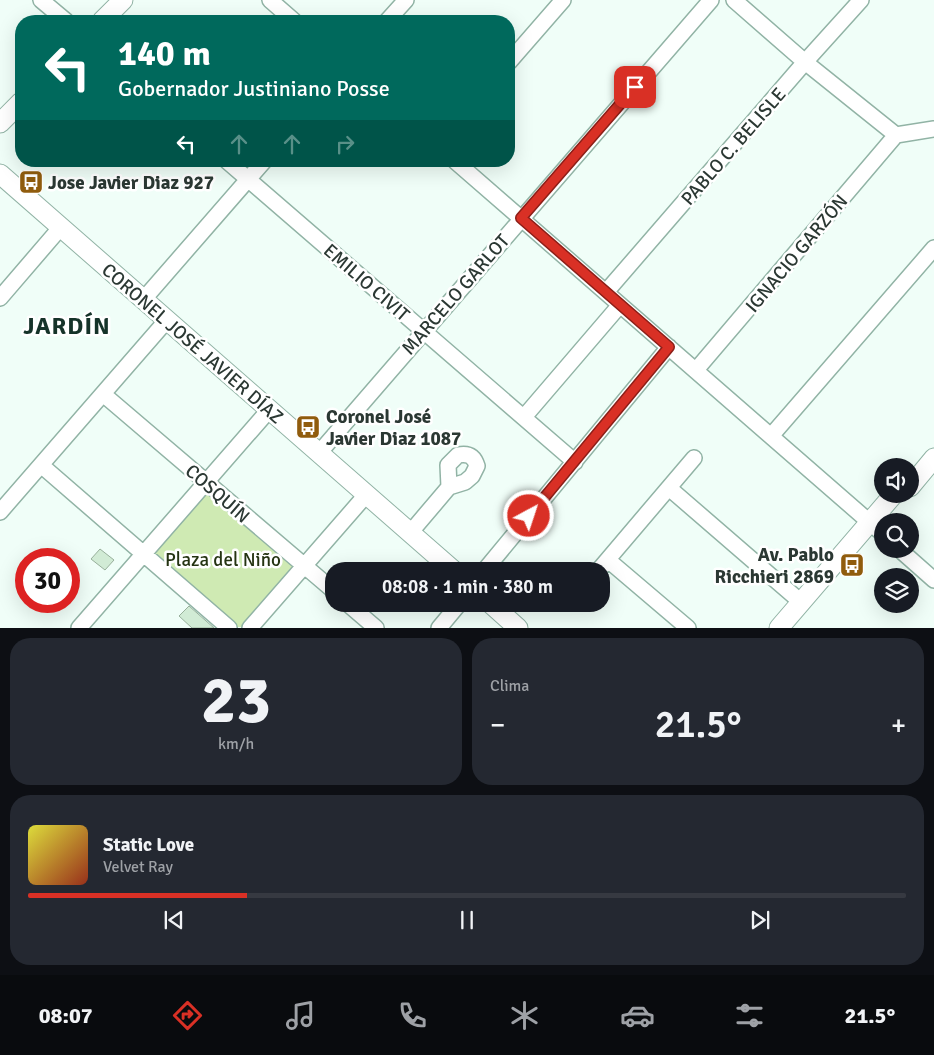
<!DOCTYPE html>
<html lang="es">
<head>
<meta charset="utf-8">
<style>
  body { margin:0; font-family:Signika,sans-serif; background:#242831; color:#f1f3f6; height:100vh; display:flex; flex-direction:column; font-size:19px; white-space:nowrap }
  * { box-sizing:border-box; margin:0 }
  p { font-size:16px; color:#9ea1a6 }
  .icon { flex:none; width:28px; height:28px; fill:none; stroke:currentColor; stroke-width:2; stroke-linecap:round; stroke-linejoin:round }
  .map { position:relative; height:628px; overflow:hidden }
  .details { display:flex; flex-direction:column; gap:10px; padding:10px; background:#0d0f14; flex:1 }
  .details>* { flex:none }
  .guide { position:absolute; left:15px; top:15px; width:500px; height:152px; border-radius:20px; box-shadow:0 5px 20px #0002; background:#00695c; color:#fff; overflow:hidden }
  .tools { position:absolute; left:874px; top:458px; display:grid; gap:10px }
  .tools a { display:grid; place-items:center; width:45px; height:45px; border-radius:50%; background:#171b24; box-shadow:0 5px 20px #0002; font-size:25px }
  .speed { position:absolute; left:15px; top:548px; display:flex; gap:10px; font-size:25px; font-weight:700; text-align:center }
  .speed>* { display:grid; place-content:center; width:65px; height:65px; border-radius:50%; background:#171b24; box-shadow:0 5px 20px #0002; line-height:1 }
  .speed .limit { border:8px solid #d22; background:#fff; color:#111 }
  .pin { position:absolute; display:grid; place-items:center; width:42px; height:42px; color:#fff; margin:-21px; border-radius:10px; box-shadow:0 2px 8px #0006 }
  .me { position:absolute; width:55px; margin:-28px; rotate:40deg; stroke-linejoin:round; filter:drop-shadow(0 0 4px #0008) }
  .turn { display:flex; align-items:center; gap:18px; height:105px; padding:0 20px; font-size:22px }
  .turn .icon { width:65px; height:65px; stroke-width:2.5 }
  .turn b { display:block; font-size:35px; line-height:42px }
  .lanes { display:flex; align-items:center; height:48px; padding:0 20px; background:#0003; justify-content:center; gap:25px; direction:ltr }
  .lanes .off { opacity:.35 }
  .big { font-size:38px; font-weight:600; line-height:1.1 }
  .details .widget { flex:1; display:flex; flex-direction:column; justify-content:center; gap:8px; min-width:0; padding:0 18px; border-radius:20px; background:#242831 }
  .details .dial { align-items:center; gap:0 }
  .dial b { font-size:65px; line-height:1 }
  .song { display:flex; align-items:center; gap:15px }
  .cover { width:60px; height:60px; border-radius:8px; background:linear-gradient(135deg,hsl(60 70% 55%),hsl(10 70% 35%)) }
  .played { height:5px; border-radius:2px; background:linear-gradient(90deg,#d93025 25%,#363941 25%) }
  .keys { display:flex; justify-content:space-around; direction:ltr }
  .heat { display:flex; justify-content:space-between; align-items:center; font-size:28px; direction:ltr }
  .details .tiles { flex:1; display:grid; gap:10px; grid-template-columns:1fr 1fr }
  .widget:last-child { grid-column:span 2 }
  .trip { position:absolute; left:325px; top:562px; width:285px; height:50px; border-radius:20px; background:#171b24; box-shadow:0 5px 20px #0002; font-weight:600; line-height:50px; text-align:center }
  .tab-bar { display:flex; height:80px; justify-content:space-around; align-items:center; background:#090b0e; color:#9ea1a6 }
  .tab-bar .icon { width:35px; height:35px }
  .tab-bar .current { color:#d93025 }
  .tab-bar b { font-size:22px; color:#f1f3f6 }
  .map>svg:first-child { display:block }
  .green { fill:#cfeab3 }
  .building { fill:#d1ebd5; stroke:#98b09b }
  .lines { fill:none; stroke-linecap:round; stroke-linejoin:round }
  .minor-casing { stroke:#91b3a5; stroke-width:18 }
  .major-casing { stroke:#91b3a5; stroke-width:21 }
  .minor { stroke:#fff; stroke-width:15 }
  .major { stroke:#fff; stroke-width:19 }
  .route-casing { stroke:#8d1f18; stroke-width:12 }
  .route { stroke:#d93025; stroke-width:9 }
  .labels { text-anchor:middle; stroke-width:5; stroke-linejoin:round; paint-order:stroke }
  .street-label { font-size:19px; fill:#2b3833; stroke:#fff }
  .poi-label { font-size:19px; font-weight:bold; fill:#2b3833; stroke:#fff; text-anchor:start }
  .park-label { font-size:19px; fill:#253412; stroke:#fff }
  .district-label { font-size:24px; font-weight:bold; letter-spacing:1px; fill:#153329; stroke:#fff }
</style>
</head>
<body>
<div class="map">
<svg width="934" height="628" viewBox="0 0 934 628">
  <rect width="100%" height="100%" fill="#f0fef8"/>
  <!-- green -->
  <path class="green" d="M206 482 304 566 250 627H229L144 553Z"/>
  <!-- building -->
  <path class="building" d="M100 549 114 560 105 570 91 559Z
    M189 606 214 628H192L179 616Z"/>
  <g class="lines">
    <defs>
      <path id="minor" d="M41 0 66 21
        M270 0 294 21
        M734 0 805 62 896 135 934 129
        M387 21 406 0
        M509 62 563 0
        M227 161 575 462
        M455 161 882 533
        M606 292 805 62 861 0
        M0 298 61 227
        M143 300 264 161
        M696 370 896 135
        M103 394 334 591
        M524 417 620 305
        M771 436 934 248
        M319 453 711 0
        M41 465 229 628
        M669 488 801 602
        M0 512 167 320
        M410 533 449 487 465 482 472 476 477 466C474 456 468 453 458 455L448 465 449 487
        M899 549 934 580
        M608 560 688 628
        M484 571 669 347
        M598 571 694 458
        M348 604 376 628
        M79 628 269 410
        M250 628 366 495
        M439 628 459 604"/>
      <path id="major" d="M102 21 123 0
        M0 123 21 102
        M0 174 454 571
        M910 487 934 458
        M491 604 518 628
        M779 628 894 494"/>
    </defs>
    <!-- minor casing -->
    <use href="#minor" class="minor-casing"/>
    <!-- major casing -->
    <use href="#major" class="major-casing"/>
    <!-- minor -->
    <use href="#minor" class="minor"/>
    <!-- major -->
    <use href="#major" class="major"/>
  </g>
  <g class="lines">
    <defs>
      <path id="route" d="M529 516 669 347 521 218 635 87"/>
    </defs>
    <!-- route casing -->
    <use href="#route" class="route-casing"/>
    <!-- route -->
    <use href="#route" class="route"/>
  </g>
  <!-- icons -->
  <defs>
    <symbol id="bus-square" viewBox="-11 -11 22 22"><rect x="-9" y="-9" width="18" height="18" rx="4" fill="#905c0d" stroke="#fff"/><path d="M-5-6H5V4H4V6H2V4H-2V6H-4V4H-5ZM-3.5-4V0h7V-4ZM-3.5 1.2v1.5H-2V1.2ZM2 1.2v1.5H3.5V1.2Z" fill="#fff"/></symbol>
  </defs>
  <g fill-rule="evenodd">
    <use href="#bus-square" x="17" y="168" width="28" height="28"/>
    <use href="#bus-square" x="294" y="413" width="28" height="28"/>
    <use href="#bus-square" x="838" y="551" width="28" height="28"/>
  </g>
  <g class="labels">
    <!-- street labels -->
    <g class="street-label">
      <text transform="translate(733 146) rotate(-49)" y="7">PABLO C. BELISLE</text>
      <text transform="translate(796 253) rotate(-50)" y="7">IGNACIO GARZÓN</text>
      <text transform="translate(367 282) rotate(41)" y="7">EMILIO CIVIT</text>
      <text transform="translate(455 294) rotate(-49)" y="7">MARCELO GARLOT</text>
      <text transform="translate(193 343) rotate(41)" y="7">CORONEL JOSÉ JAVIER DÍAZ</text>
      <text transform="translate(218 493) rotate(41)" y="7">COSQUÍN</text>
    </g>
    <!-- poi labels -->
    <g class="poi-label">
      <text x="48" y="189">Jose Javier Diaz 927</text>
      <text x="326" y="423">Coronel José<tspan x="326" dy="22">Javier Diaz 1087</tspan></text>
      <text x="834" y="561" text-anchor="end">Av. Pablo<tspan x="834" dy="22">Ricchieri 2869</tspan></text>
    </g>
    <!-- park labels -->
    <g class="park-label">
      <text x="223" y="566">Plaza del Niño</text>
    </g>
    <!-- district labels -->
    <g class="district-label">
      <text x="67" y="334">JARDÍN</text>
    </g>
  </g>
</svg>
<div class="tools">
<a><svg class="icon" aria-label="sound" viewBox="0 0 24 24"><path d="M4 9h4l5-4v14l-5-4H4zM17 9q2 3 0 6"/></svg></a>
<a><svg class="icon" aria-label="search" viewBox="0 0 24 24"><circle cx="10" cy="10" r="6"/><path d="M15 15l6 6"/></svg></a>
<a><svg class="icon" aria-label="layers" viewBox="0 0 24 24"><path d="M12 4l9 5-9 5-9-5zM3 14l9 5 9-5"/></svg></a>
</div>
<div class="speed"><div class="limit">30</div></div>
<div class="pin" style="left:635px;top:87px;background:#d93025"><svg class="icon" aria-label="arrive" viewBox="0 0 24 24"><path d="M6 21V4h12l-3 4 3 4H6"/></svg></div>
<svg class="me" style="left:529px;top:516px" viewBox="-20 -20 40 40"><circle r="17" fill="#d93025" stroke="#fff" stroke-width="3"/><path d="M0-11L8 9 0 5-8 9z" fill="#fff"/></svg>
<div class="trip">08:08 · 1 min · 380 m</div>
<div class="guide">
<div class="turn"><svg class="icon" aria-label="left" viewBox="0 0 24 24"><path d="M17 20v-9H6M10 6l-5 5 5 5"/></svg><div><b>140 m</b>Gobernador Justiniano Posse</div></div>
<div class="lanes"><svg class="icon" aria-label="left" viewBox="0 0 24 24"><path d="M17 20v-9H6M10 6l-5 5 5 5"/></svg><svg class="icon off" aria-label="ahead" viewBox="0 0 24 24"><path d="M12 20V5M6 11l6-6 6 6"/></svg><svg class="icon off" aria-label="ahead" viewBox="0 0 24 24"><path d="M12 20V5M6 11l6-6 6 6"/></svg><svg class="icon off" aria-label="right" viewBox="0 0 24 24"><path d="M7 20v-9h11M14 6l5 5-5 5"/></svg></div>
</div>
</div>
<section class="details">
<div class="tiles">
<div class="widget dial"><b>23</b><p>km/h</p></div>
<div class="widget"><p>Clima</p>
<div class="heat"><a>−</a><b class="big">21.5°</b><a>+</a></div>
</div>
<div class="widget">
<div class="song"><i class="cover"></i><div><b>Static Love</b><p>Velvet Ray</p></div></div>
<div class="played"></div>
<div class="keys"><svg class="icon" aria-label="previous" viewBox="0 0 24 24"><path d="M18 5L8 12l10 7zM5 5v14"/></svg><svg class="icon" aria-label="pause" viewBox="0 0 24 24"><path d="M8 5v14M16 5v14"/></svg><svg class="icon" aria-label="next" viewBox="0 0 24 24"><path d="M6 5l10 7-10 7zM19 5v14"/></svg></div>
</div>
</div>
</section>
<nav class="tab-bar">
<b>08:07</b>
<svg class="icon current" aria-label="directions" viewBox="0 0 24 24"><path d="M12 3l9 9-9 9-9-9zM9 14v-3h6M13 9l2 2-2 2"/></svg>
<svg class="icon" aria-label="music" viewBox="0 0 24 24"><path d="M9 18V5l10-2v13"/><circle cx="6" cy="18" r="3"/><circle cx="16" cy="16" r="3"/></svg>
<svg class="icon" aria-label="phone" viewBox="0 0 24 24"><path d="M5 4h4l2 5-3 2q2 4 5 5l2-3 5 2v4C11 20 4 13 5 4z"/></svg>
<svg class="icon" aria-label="climate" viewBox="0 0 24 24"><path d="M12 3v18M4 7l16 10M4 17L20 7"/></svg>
<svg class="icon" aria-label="car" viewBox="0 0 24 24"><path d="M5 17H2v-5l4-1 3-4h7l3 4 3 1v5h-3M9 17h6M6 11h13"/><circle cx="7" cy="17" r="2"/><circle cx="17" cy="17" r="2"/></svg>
<svg class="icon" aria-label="filters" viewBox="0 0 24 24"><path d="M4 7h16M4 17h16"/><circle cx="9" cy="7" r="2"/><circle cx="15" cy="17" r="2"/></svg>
<b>21.5°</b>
</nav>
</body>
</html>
